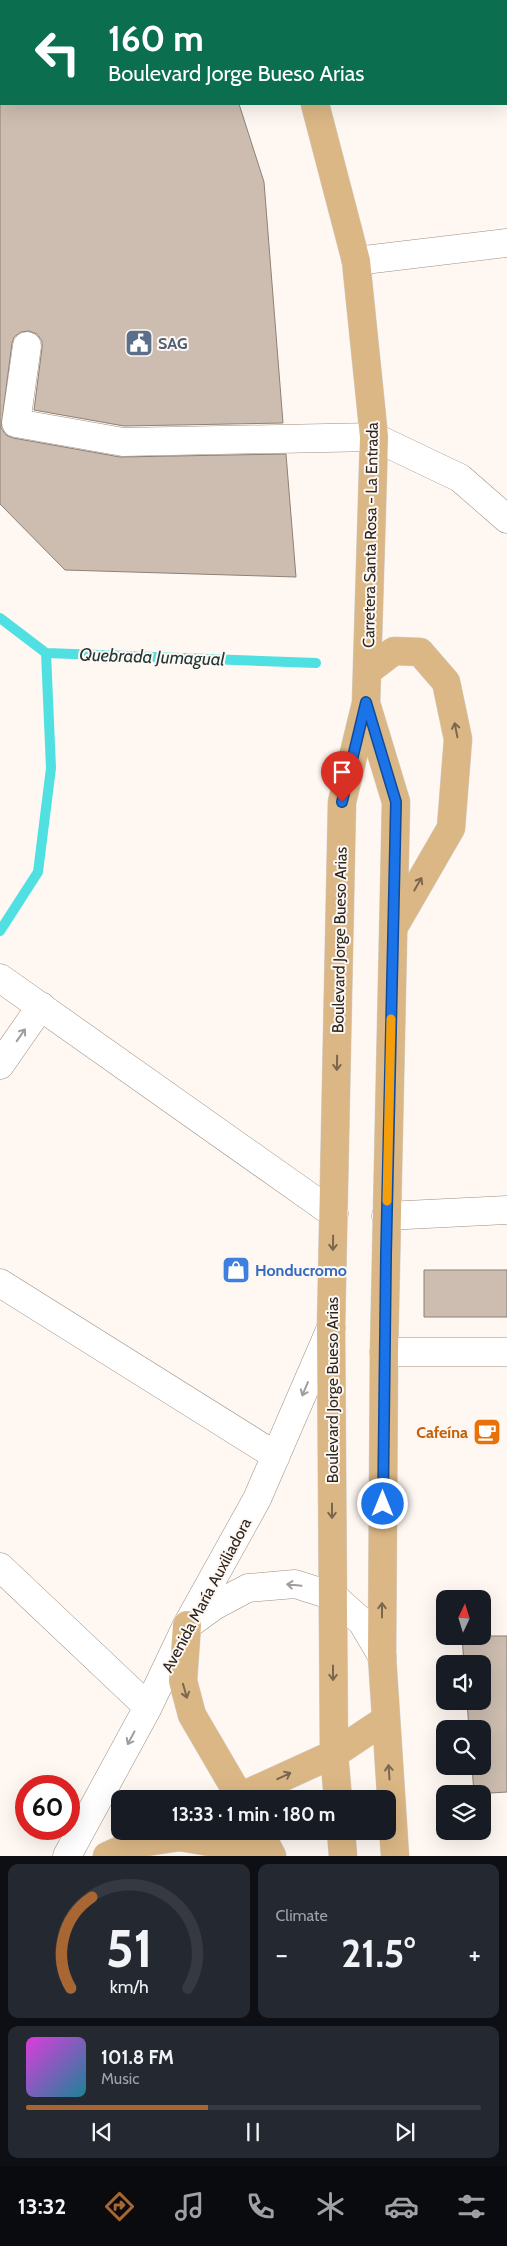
<!DOCTYPE html>
<html lang="en">
<head>
<meta charset="utf-8">
<style>
  body { margin:0; font-family:Cabin,sans-serif; background:#242831; color:#f1f3f6; height:100vh; display:flex; flex-direction:column; font-size:19px; white-space:nowrap }
  * { box-sizing:border-box; margin:0 }
  p { font-size:16px; color:#9ea1a6 }
  .icon { flex:none; width:28px; height:28px; fill:none; stroke:currentColor; stroke-width:2; stroke-linecap:round; stroke-linejoin:round }
  .map { position:relative; height:1856px; overflow:hidden }
  .sheet { display:flex; flex-direction:column; gap:8px; padding:8px; background:#0d0f14; flex:1 }
  .sheet>* { flex:none }
  .hud { position:absolute; left:0px; top:0px; width:508px; height:105px; box-shadow:0 5px 20px #0002; background:#0b6e4f; color:#fff; overflow:hidden }
  .needle { width:32px; rotate:4deg }
  .tools { position:absolute; left:436px; top:1590px; display:grid; gap:10px }
  .tools a { display:grid; place-items:center; width:55px; height:55px; border-radius:10px; background:#171b24; box-shadow:0 5px 20px #0002; font-size:25px }
  .speed { position:absolute; left:15px; top:1775px; display:flex; gap:10px; font-size:25px; font-weight:700; text-align:center }
  .speed>* { display:grid; place-content:center; width:65px; height:65px; border-radius:50%; background:#171b24; box-shadow:0 5px 20px #0002; line-height:1 }
  .speed .limit { border:8px solid #d22; background:#fff; color:#111 }
  .pin { position:absolute; display:grid; place-items:center; width:42px; height:42px; color:#fff; margin:-51px -21px; border-radius:50% 50% 50% 0; rotate:-45deg; box-shadow:0 0 5px #0007 }
  .pin .icon { rotate:45deg }
  .me { position:absolute; width:55px; margin:-28px; rotate:0deg; stroke-linejoin:round; filter:drop-shadow(0 0 4px #0008) }
  .turn { display:flex; align-items:center; gap:18px; height:105px; padding:0 25px; font-size:22px }
  .turn .icon { width:65px; height:65px; stroke-width:2.5 }
  .turn b { display:block; font-size:35px; line-height:42px }
  .big { font-size:38px; font-weight:700; line-height:1.1 }
  .sheet .card { flex:1; display:flex; flex-direction:column; justify-content:center; gap:8px; min-width:0; padding:0 18px; border-radius:10px; background:#242831 }
  .sheet .dial { align-items:center; gap:0 }
  .dial svg { height:130px; overflow:visible; fill:none; stroke:#363941; stroke-width:7; stroke-linecap:round; text-anchor:middle }
  .dial text { fill:#f1f3f6; stroke:none }
  .song { display:flex; align-items:center; gap:15px }
  .cover { width:60px; height:60px; border-radius:8px; background:linear-gradient(135deg,hsl(300 70% 55%),hsl(190 70% 35%)) }
  .played { height:5px; border-radius:2px; background:linear-gradient(90deg,#a86632 40%,#363941 40%) }
  .keys { display:flex; justify-content:space-around; direction:ltr }
  .heat { display:flex; justify-content:space-between; align-items:center; font-size:28px; direction:ltr }
  .sheet .tiles { flex:1; display:grid; gap:8px; grid-template-columns:1fr 1fr }
  .card:last-child { grid-column:span 2 }
  .trip { position:absolute; left:111px; top:1790px; width:285px; height:50px; border-radius:10px; background:#171b24; box-shadow:0 5px 20px #0002; font-weight:700; line-height:50px; text-align:center }
  .tabs { display:flex; height:80px; justify-content:space-around; align-items:center; background:#090b0e; color:#9ea1a6 }
  .tabs .icon { width:35px; height:35px }
  .tabs .selected { color:#a86632 }
  .tabs b { font-size:22px; color:#f1f3f6 }
  .map>svg:first-child { display:block }
  .built { fill:#fdebdc }
  .lines { fill:none; stroke-linecap:round; stroke-linejoin:round }
  .stream { stroke:#51e0e1; stroke-width:10 }
  .building { fill:#ccbdb0; stroke:#8e8074 }
  .minor-casing { stroke:#9d8f83; stroke-width:29 }
  .major-casing { stroke:#d5d4d3; stroke-width:29 }
  .minor { stroke:#fff; stroke-width:28 }
  .major { stroke:#dbb785; stroke-width:28 }
  .oneway { stroke:#7b674f }
  .oneway2 { stroke:#a09d9c }
  .route-casing { stroke:#114b97; stroke-width:12 }
  .route { stroke:#1a73e8; stroke-width:9 }
  .slow { stroke:#f59e0b; stroke-width:9 }
  .labels { text-anchor:middle; stroke-width:4; stroke-linejoin:round; paint-order:stroke }
  .service-label { font-size:16px; font-weight:bold; fill:#4e5e75; stroke:#fef7f2; text-anchor:start }
  .street-label { font-size:16px; fill:#2c2622; stroke:#fef7f2 }
  .shop-label { font-size:16px; font-weight:bold; fill:#366cbe; stroke:#fef7f2; text-anchor:start }
  .food-label { font-size:16px; font-weight:bold; fill:#c56008; stroke:#fef7f2; text-anchor:end }
  .water-label { font-size:18px; font-style:italic; fill:#213939; stroke:#fef7f2 }
</style>
</head>
<body>
<div class="map">
<svg width="507" height="1856" viewBox="0 0 507 1856">
  <rect width="100%" height="100%" fill="#fef7f2"/>
  <!-- built -->
  <path class="built" d="M337 0H507V100L506 1Z"/>
  <g class="lines">
    <!-- stream -->
    <path class="stream" d="M0 618 46 653 316 663
      M0 931 38 872 51 768 46 653"/>
  </g>
  <!-- building -->
  <path class="building" d="M0 104H239L264 182 283 423 124 426 34 410 42 348V341L37 334 29 331 21 332 14 337 12 343 1 428 6 435 13 438 120 457 286 454 296 577 65 570 0 504Z
    M424 1270H507V1317H424Z
    M462 1636H507V1792L474 1794 472 1766H482V1729H469L467 1701H482V1664H464Z"/>
  <g class="lines">
    <defs>
      <path id="minor" d="M411 0 412 1
        M356 261 507 243
        M27 346 16 423 123 442 374 437 460 478 507 519
        M0 978 334 1214
        M0 1065 41 1006
        M386 1216 507 1210
        M0 1283 276 1456
        M384 1352H507
        M0 1567 148 1707
        M192 1622 214 1606 248 1588 295 1584 333 1596 362 1622 382 1656
        M67 1856 148 1707 187 1625 257 1499 331 1328"/>
      <path id="major" d="M289 0V1
        M315 104 356 261 374 437 366 703 342 802 331 1328 334 1754 338 1799
        M369 670 394 651 420 652 446 682 458 739 451 828 395 925
        M366 703 396 802 384 1352 382 1656 395 1856
        M187 1625 183 1681 192 1715 241 1799
        M235 1799 334 1754 385 1720
        M259 1831 272 1856
        M341 1831 343 1856
        M133 1844 180 1837 227 1845 249 1856
        M107 1856 150 1837"/>
    </defs>
    <!-- minor casing -->
    <use href="#minor" class="minor-casing"/>
    <!-- major casing -->
    <use href="#major" class="major-casing"/>
    <!-- minor -->
    <use href="#minor" class="minor"/>
    <!-- major -->
    <use href="#major" class="major"/>
  </g>
  <!-- one-way arrows -->
  <defs><path id="oneway-shaft" d="M-6 0H5M1.5-3L5.5 0L1.5 3" fill="none" stroke-width="1.6" stroke-linecap="round" stroke-linejoin="round" transform="scale(1.25)"/></defs>
  <g class="oneway">
    <use href="#oneway-shaft" transform="translate(456 730) rotate(-101)"/>
    <use href="#oneway-shaft" transform="translate(418 884) rotate(-60)"/>
    <use href="#oneway-shaft" transform="translate(337 1063) rotate(91)"/>
    <use href="#oneway-shaft" transform="translate(333 1243) rotate(91)"/>
    <use href="#oneway-shaft" transform="translate(332 1511) rotate(90)"/>
    <use href="#oneway-shaft" transform="translate(382 1610) rotate(-90)"/>
    <use href="#oneway-shaft" transform="translate(333 1673) rotate(90)"/>
    <use href="#oneway-shaft" transform="translate(185 1691) rotate(74)"/>
    <use href="#oneway-shaft" transform="translate(389 1772) rotate(-94)"/>
    <use href="#oneway-shaft" transform="translate(284 1776) rotate(-25)"/>
  </g>
  <g class="oneway2">
    <use href="#oneway-shaft" transform="translate(21 1035) rotate(-55)"/>
    <use href="#oneway-shaft" transform="translate(305 1389) rotate(113)"/>
    <use href="#oneway-shaft" transform="translate(294 1585) rotate(-174)"/>
    <use href="#oneway-shaft" transform="translate(131 1738) rotate(118)"/>
  </g>
  <g class="lines">
    <defs>
      <path id="route" d="M342 802 366 702 396 802 386 1255 383 1504"/>
    </defs>
    <!-- route casing -->
    <use href="#route" class="route-casing"/>
    <!-- route -->
    <use href="#route" class="route"/>
    <!-- slow -->
    <path class="slow" d="M387 1201 391 1019"/>
  </g>
  <!-- icons -->
  <defs>
    <symbol id="civic-square" viewBox="-11 -11 22 22"><rect x="-9" y="-9" width="18" height="18" rx="4" fill="#5c6f8a" stroke="#fef7f2"/><path d="M-.6-6.5H3V-4.5H.6V-3L4-1V1h2V6H-6V1h2V-1L-.6-3ZM-1.2 2.5V6h2.4V2.5Z" fill="#fff"/></symbol>
    <symbol id="shop-square" viewBox="-11 -11 22 22"><rect x="-9" y="-9" width="18" height="18" rx="4" fill="#3f7fe0" stroke="#fef7f2"/><path d="M-5-2.5h2.3a2.7 3.5 0 0 1 5.4 0H5L5.5 6h-11ZM-1.5-2.5h3a1.5 2.3 0 0 0-3 0Z" fill="#fff"/></symbol>
    <symbol id="cafe-square" viewBox="-11 -11 22 22"><rect x="-9" y="-9" width="18" height="18" rx="4" fill="#e8710a" stroke="#fef7f2"/><path d="M-5.5-4.5H6V0H3Q3 3.5 0 3.5H-2.5Q-5.5 3.5-5.5 0ZM3-3.2v2h1.7v-2ZM-6 4.5H4V6H-6Z" fill="#fff"/></symbol>
  </defs>
  <g fill-rule="evenodd">
    <use href="#civic-square" x="123" y="327" width="32" height="32"/>
    <use href="#shop-square" x="220" y="1254" width="32" height="32"/>
    <use href="#cafe-square" x="471" y="1416" width="32" height="32"/>
  </g>
  <g class="labels">
    <!-- service labels -->
    <g class="service-label">
      <text x="158" y="349">SAG</text>
    </g>
    <!-- street labels -->
    <g class="street-label">
      <text transform="translate(370 535) rotate(-89)" y="6">Carretera Santa Rosa - La Entrada</text>
      <text transform="translate(339 940) rotate(-89)" y="6">Boulevard Jorge Bueso Arias</text>
      <text transform="translate(332 1390) rotate(-90)" y="6">Boulevard Jorge Bueso Arias</text>
      <text transform="translate(206 1595) rotate(-62)" y="6">Avenida María Auxiliadora</text>
    </g>
    <!-- shop labels -->
    <g class="shop-label">
      <text x="255" y="1276">Honducromo</text>
    </g>
    <!-- food labels -->
    <g class="food-label">
      <text x="468" y="1438">Cafeína</text>
    </g>
    <!-- water labels -->
    <g class="water-label">
      <text transform="translate(152 657) rotate(2)" y="6">Quebrada Jumagual</text>
    </g>
  </g>
</svg>
<div class="tools">
<a><svg class="needle" viewBox="-14 -14 28 28"><path d="M0-13l5 13h-10z" fill="#e53935"/><path d="M0 13l5-13h-10z" fill="#9ea1a6"/></svg></a>
<a><svg class="icon" aria-label="sound" viewBox="0 0 24 24"><path d="M4 9h4l5-4v14l-5-4H4zM17 9q2 3 0 6"/></svg></a>
<a><svg class="icon" aria-label="search" viewBox="0 0 24 24"><circle cx="10" cy="10" r="6"/><path d="M15 15l6 6"/></svg></a>
<a><svg class="icon" aria-label="layers" viewBox="0 0 24 24"><path d="M12 4l9 5-9 5-9-5zM3 14l9 5 9-5"/></svg></a>
</div>
<div class="speed"><div class="limit">60</div></div>
<div class="pin" style="left:342px;top:802px;background:#d93025"><svg class="icon" aria-label="arrive" viewBox="0 0 24 24"><path d="M6 21V4h12l-3 4 3 4H6"/></svg></div>
<svg class="me" style="left:383px;top:1504px" viewBox="-20 -20 40 40"><circle r="17" fill="#1a73e8" stroke="#fff" stroke-width="3"/><path d="M0-11L8 9 0 5-8 9z" fill="#fff"/></svg>
<div class="trip">13:33 · 1 min · 180 m</div>
<div class="hud">
<div class="turn"><svg class="icon" aria-label="left" viewBox="0 0 24 24"><path d="M17 20v-9H6M10 6l-5 5 5 5"/></svg><div><b>160 m</b>Boulevard Jorge Bueso Arias</div></div>
</div>
</div>
<section class="sheet">
<div class="tiles">
<div class="card dial"><svg viewBox="0 0 100 80">
<path d="M14 69A42 42 0 1 1 86 69"/>
<path d="M14 69A42 42 0 0 1 27 13" stroke="#a86632"/>
<text x="50" y="56" font-size="32" font-weight="700">51</text>
<text x="50" y="72" font-size="11">km/h</text>
</svg></div>
<div class="card"><p>Climate</p>
<div class="heat"><a>−</a><b class="big">21.5°</b><a>+</a></div>
</div>
<div class="card">
<div class="song"><i class="cover"></i><div><b>101.8 FM</b><p>Music</p></div></div>
<div class="played"></div>
<div class="keys"><svg class="icon" aria-label="previous" viewBox="0 0 24 24"><path d="M18 5L8 12l10 7zM5 5v14"/></svg><svg class="icon" aria-label="pause" viewBox="0 0 24 24"><path d="M8 5v14M16 5v14"/></svg><svg class="icon" aria-label="next" viewBox="0 0 24 24"><path d="M6 5l10 7-10 7zM19 5v14"/></svg></div>
</div>
</div>
</section>
<nav class="tabs">
<b>13:32</b>
<svg class="icon selected" aria-label="directions" viewBox="0 0 24 24"><path d="M12 3l9 9-9 9-9-9zM9 14v-3h6M13 9l2 2-2 2"/></svg>
<svg class="icon" aria-label="music" viewBox="0 0 24 24"><path d="M9 18V5l10-2v13"/><circle cx="6" cy="18" r="3"/><circle cx="16" cy="16" r="3"/></svg>
<svg class="icon" aria-label="phone" viewBox="0 0 24 24"><path d="M5 4h4l2 5-3 2q2 4 5 5l2-3 5 2v4C11 20 4 13 5 4z"/></svg>
<svg class="icon" aria-label="climate" viewBox="0 0 24 24"><path d="M12 3v18M4 7l16 10M4 17L20 7"/></svg>
<svg class="icon" aria-label="car" viewBox="0 0 24 24"><path d="M5 17H2v-5l4-1 3-4h7l3 4 3 1v5h-3M9 17h6M6 11h13"/><circle cx="7" cy="17" r="2"/><circle cx="17" cy="17" r="2"/></svg>
<svg class="icon" aria-label="filters" viewBox="0 0 24 24"><path d="M4 7h16M4 17h16"/><circle cx="9" cy="7" r="2"/><circle cx="15" cy="17" r="2"/></svg>
</nav>
</body>
</html>
